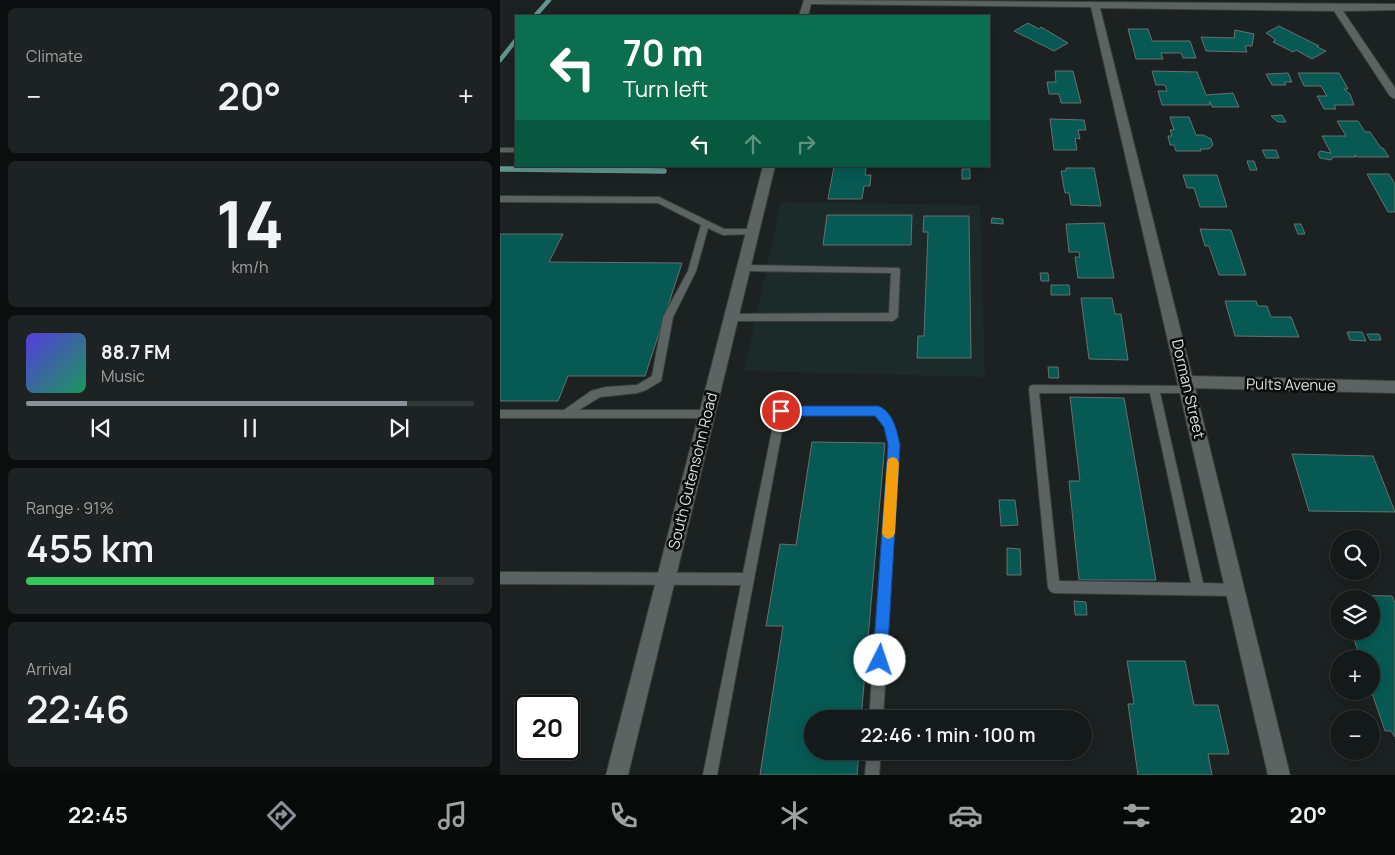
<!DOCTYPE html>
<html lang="en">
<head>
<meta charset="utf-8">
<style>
  body { margin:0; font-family:Manrope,sans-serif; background:#1d2322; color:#f1f3f6; height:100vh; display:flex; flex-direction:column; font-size:19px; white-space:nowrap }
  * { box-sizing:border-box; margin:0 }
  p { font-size:16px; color:#9da1a2 }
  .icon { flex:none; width:28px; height:28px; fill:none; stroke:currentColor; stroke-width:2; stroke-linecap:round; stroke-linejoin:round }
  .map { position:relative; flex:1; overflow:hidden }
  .drawer { display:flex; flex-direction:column; gap:8px; padding:8px; background:#0b0e0e; width:500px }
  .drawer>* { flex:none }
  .hud { position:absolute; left:15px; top:15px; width:475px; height:152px; border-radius:0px; box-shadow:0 2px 12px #0003,0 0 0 1px #333838; background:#0b6e4f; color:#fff; overflow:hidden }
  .fabs { position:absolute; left:830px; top:530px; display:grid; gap:10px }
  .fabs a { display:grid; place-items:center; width:50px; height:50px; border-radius:50%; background:#141a19; box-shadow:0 2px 12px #0003,0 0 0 1px #333838; font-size:25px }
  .speed { position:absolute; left:15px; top:695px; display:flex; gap:10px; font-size:25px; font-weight:700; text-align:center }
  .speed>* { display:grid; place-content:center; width:65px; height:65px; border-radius:50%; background:#141a19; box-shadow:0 2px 12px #0003,0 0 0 1px #333838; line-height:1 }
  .speed .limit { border:2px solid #111; border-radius:8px; background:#fff; color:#111 }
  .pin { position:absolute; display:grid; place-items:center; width:42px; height:42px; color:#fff; margin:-21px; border:2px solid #fff; border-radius:50%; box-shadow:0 1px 5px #0007 }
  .me { position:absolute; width:55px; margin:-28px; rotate:4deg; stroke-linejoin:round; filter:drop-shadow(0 0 4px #0008) }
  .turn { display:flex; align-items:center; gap:18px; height:105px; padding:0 25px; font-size:22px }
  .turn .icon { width:65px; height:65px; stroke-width:2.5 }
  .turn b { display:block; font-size:35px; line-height:42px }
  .lanes { display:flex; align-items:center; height:48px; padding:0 25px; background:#0003; justify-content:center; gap:25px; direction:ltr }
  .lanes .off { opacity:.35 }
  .big { font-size:38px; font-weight:600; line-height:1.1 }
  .drawer .widget { flex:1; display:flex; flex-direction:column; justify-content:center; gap:8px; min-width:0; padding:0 18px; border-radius:8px; background:#1d2322 }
  .drawer .dial { align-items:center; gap:0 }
  .dial b { font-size:65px; line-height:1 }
  .song { display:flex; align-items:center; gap:15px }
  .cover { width:60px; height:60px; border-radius:8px; background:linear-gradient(135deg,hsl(250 70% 55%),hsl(150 70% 35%)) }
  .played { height:5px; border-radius:2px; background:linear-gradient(90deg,#8c9099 85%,#333838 85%) }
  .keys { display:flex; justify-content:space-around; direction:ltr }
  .heat { display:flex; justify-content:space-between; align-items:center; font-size:28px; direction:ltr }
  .charge { height:8px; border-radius:4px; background:linear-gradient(90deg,#34c759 91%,#333838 0) }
  .trip { position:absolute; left:304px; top:710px; width:288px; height:50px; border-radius:25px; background:#141a19; box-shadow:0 2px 12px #0003,0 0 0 1px #333838; font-weight:600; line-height:50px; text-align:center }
  .dock { display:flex; height:80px; justify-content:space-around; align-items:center; background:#080a0a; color:#9da1a2 }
  .dock .icon { width:35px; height:35px }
  .dock .current { color:#8c9099 }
  .dock b { font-size:22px; color:#f1f3f6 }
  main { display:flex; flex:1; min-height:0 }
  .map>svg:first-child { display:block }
  .built { fill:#1c2b29 }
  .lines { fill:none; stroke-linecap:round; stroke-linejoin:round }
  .stream-far1 { stroke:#639691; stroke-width:4.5 }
  .stream { stroke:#639691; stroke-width:5.5 }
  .building { fill:#065a53; stroke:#68706f }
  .service-casing { stroke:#3a3f3e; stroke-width:2 }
  .minor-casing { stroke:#3a3f3e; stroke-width:2 }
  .tertiary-casing { stroke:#3a3f3e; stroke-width:2 }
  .service { fill:#5c6463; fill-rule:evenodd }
  .minor { fill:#5c6463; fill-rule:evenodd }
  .tertiary { fill:#5c6463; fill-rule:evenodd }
  .route { fill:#1a73e8; stroke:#114b97 }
  .slow { fill:#f59e0b }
  .labels { text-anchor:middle; stroke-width:5; stroke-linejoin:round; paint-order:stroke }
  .street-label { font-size:15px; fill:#dde1e0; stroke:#080b0b }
</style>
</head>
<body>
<main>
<section class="drawer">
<div class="widget"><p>Climate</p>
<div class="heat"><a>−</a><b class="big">20°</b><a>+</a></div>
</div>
<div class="widget dial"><b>14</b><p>km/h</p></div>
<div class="widget">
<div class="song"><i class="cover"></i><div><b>88.7 FM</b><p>Music</p></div></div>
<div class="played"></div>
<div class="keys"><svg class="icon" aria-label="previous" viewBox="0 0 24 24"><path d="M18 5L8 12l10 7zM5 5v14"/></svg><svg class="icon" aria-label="pause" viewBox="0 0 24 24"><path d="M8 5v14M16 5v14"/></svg><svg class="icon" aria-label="next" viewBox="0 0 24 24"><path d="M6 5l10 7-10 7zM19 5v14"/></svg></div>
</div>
<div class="widget"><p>Range · 91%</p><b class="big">455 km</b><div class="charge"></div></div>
<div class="widget"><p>Arrival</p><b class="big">22:46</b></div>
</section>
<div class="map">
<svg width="895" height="775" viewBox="0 0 895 775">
  <rect width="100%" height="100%" fill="#1b2221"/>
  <!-- built -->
  <path class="built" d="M281 202 480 205 485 377 244 371Z"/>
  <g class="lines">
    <!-- stream-far1 -->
    <path class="stream-far1" d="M35 16 49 0
      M0 60 16 40"/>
    <!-- stream -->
    <path class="stream" d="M0 169 164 171"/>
  </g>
  <!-- building -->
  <path class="building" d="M528 23 539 29 541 27 568 43 554 51 514 31Z
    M779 26 819 46 817 47 826 51 812 59 796 50 793 52 773 42 776 40 766 33Z
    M628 29H648L652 41H690L696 58H683L681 53H661L663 59H636Z
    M735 30 754 34 752 46H745L747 52 706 51 701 37 734 38Z
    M555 71H573L581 103H561L559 94H549L547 82H556Z
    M652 71 697 72 706 95 733 93 739 107H712L710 102H709L710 105H662L658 91H667L665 85H656Z
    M788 73 792 82H784L786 85H772L766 74Z
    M798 73H839L848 89H844L850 94 854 105H834L836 109H824L817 96H827L821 86H804Z
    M782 115 786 122H778L771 116Z
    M670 117H689L696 135H703L711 139 713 145 709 149H700L701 151H676L674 145H670L668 136H672L670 130H674Z
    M550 119 584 120 586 130H578L580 139 575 138 577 150H554Z
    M837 121H858L865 132H870L881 148H883L889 157H858L854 155 856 157H833L831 160 820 158 818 154 820 151 831 153 822 136H846Z
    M762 150H776L779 158H766Z
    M747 161H754L757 170H750Z
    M334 166H366L365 175H371L370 186H364L362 199H328Z
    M566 168H594L601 206 571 205 569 193H565L561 171H566Z
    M462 169H470V179H462Z
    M867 174H889L895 184V212H888Z
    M683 175H717L727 207H700L694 188H687Z
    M327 215H412L411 245H323Z
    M424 216H469L471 358H417L418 336H424L428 232H423Z
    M492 218 503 219V224L491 223Z
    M604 223 614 278H578L575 257H580L579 252H569L566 224Z
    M794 224H801L805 234H798Z
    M700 229 731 230 746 275H719L709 246H705Z
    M0 234H63L49 262 182 263 145 376H68L58 401H0Z
    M540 273H548L549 281H541Z
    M551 285H569L570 295H551Z
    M581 298H612L615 314H621L628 360 589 359Z
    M725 301H756L758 306H767L771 317H791L799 337 735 336Z
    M847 332H862L866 341 850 340Z
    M867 334H879L881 340H870Z
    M548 367H558L559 378H549Z
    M570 397 624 398 656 580H579L569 481H580Z
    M312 442 385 443 361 719H312V751H359L357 775H260L283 626H266L280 544 296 545Z
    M792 454 873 456 895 512 809 511Z
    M499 500H515L518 525 501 526Z
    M507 548 520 549 521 575H507Z
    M839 595 892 596 895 603V737L891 731H885L871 690V659H861L851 631H871V599H841Z
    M574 601 586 602 587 615H575Z
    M627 661H685L694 705H718L729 754H708L712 775H638L628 704H634Z"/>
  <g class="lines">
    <defs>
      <path id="service" d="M0 148H16V152H0Z
        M0 196 159 197 224 229H256L257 231 253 234 223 235 208 228 196 271 173 317 161 381 146 390 137 393 100 397 79 410H207L211 411 212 414 211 417 207 418H0V410H64L91 391 106 387 137 385 152 376 163 317 188 271 201 225 158 203 0 202Z
        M244 265 399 268 400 270 398 317 393 321H228L226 318 231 314 389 313 391 273 244 271 240 268Z
        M534 385 692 386 693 389 692 392 688 393H660L703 583 735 584 739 586 741 590 739 594 735 596 554 593 550 591 548 587 529 389 530 386ZM539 393H650L691 583 559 581Z
        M281 407H378C393 413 396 431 399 445L383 719H369L389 445 384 426 375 415H285L217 775H203L241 585 0 584V572L243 573 276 411 277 408Z
        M367 751H381L379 775H365Z"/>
      <path id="minor" d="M304 0 895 4V10L843 11 895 88V99L890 96 834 11 600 8 692 376 895 381V393L695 388 790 775H768L591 7 308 4 305 3Z"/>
      <path id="tertiary" d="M304 0H312L308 16H299Z
        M263 166H275L128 775H106Z"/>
    </defs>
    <!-- service casing -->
    <use href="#service" class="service-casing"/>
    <!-- minor casing -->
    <use href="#minor" class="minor-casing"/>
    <!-- tertiary casing -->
    <use href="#tertiary" class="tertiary-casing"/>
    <!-- service -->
    <use href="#service" class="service"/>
    <!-- minor -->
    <use href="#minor" class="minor"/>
    <!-- tertiary -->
    <use href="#tertiary" class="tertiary"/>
  </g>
  <!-- route -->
  <path class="route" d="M281 406H378C393 411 397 431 400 445L387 660 385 665 380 667 375 665 373 660 388 445 384 427 375 416H281L277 414 275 411 277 407Z"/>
  <!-- slow -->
  <path class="slow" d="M393 457 397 459 399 463 395 533 393 537 388 539 384 537 382 533 387 463 388 459Z"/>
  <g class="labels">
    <!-- street labels -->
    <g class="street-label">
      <text transform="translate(791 385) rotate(1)" y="5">Pults Avenue</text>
      <text transform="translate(688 389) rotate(77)" y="5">Dorman Street</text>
      <text transform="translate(193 471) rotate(-76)" y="5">South Gutensohn Road</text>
    </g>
  </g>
</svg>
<div class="fabs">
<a><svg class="icon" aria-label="search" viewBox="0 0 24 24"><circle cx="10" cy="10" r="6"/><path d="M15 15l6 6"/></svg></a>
<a><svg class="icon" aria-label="layers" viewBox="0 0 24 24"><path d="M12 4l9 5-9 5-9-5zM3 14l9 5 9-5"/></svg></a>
<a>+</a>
<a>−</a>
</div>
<div class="speed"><div class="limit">20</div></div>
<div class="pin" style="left:281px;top:411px;background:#d93025"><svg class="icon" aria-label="arrive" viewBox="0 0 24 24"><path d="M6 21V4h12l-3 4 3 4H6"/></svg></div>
<svg class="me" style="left:380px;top:660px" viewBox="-20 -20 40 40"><circle r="19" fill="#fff"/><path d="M0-13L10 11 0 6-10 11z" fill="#1a73e8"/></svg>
<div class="trip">22:46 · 1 min · 100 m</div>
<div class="hud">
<div class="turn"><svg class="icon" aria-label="left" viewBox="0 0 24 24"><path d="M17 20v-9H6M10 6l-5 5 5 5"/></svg><div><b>70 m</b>Turn left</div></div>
<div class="lanes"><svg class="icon" aria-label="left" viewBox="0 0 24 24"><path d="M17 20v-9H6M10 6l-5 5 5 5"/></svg><svg class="icon off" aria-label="ahead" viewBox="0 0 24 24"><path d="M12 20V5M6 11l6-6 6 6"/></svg><svg class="icon off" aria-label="right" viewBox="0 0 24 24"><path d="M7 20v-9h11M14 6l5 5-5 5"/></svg></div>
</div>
</div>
</main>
<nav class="dock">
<b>22:45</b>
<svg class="icon current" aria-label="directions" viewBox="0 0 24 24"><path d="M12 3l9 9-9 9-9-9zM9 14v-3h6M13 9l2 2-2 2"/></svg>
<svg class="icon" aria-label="music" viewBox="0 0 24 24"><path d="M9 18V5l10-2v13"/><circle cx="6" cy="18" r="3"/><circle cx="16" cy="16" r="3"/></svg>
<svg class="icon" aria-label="phone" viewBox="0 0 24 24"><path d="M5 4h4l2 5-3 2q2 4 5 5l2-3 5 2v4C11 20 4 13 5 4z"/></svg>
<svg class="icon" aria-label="climate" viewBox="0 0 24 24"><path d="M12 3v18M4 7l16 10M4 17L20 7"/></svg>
<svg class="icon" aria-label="car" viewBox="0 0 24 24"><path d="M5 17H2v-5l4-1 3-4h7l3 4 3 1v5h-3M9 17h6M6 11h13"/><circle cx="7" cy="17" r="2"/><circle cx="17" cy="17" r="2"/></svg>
<svg class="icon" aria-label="filters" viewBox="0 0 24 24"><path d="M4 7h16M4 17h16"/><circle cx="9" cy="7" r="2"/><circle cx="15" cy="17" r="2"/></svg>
<b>20°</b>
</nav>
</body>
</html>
